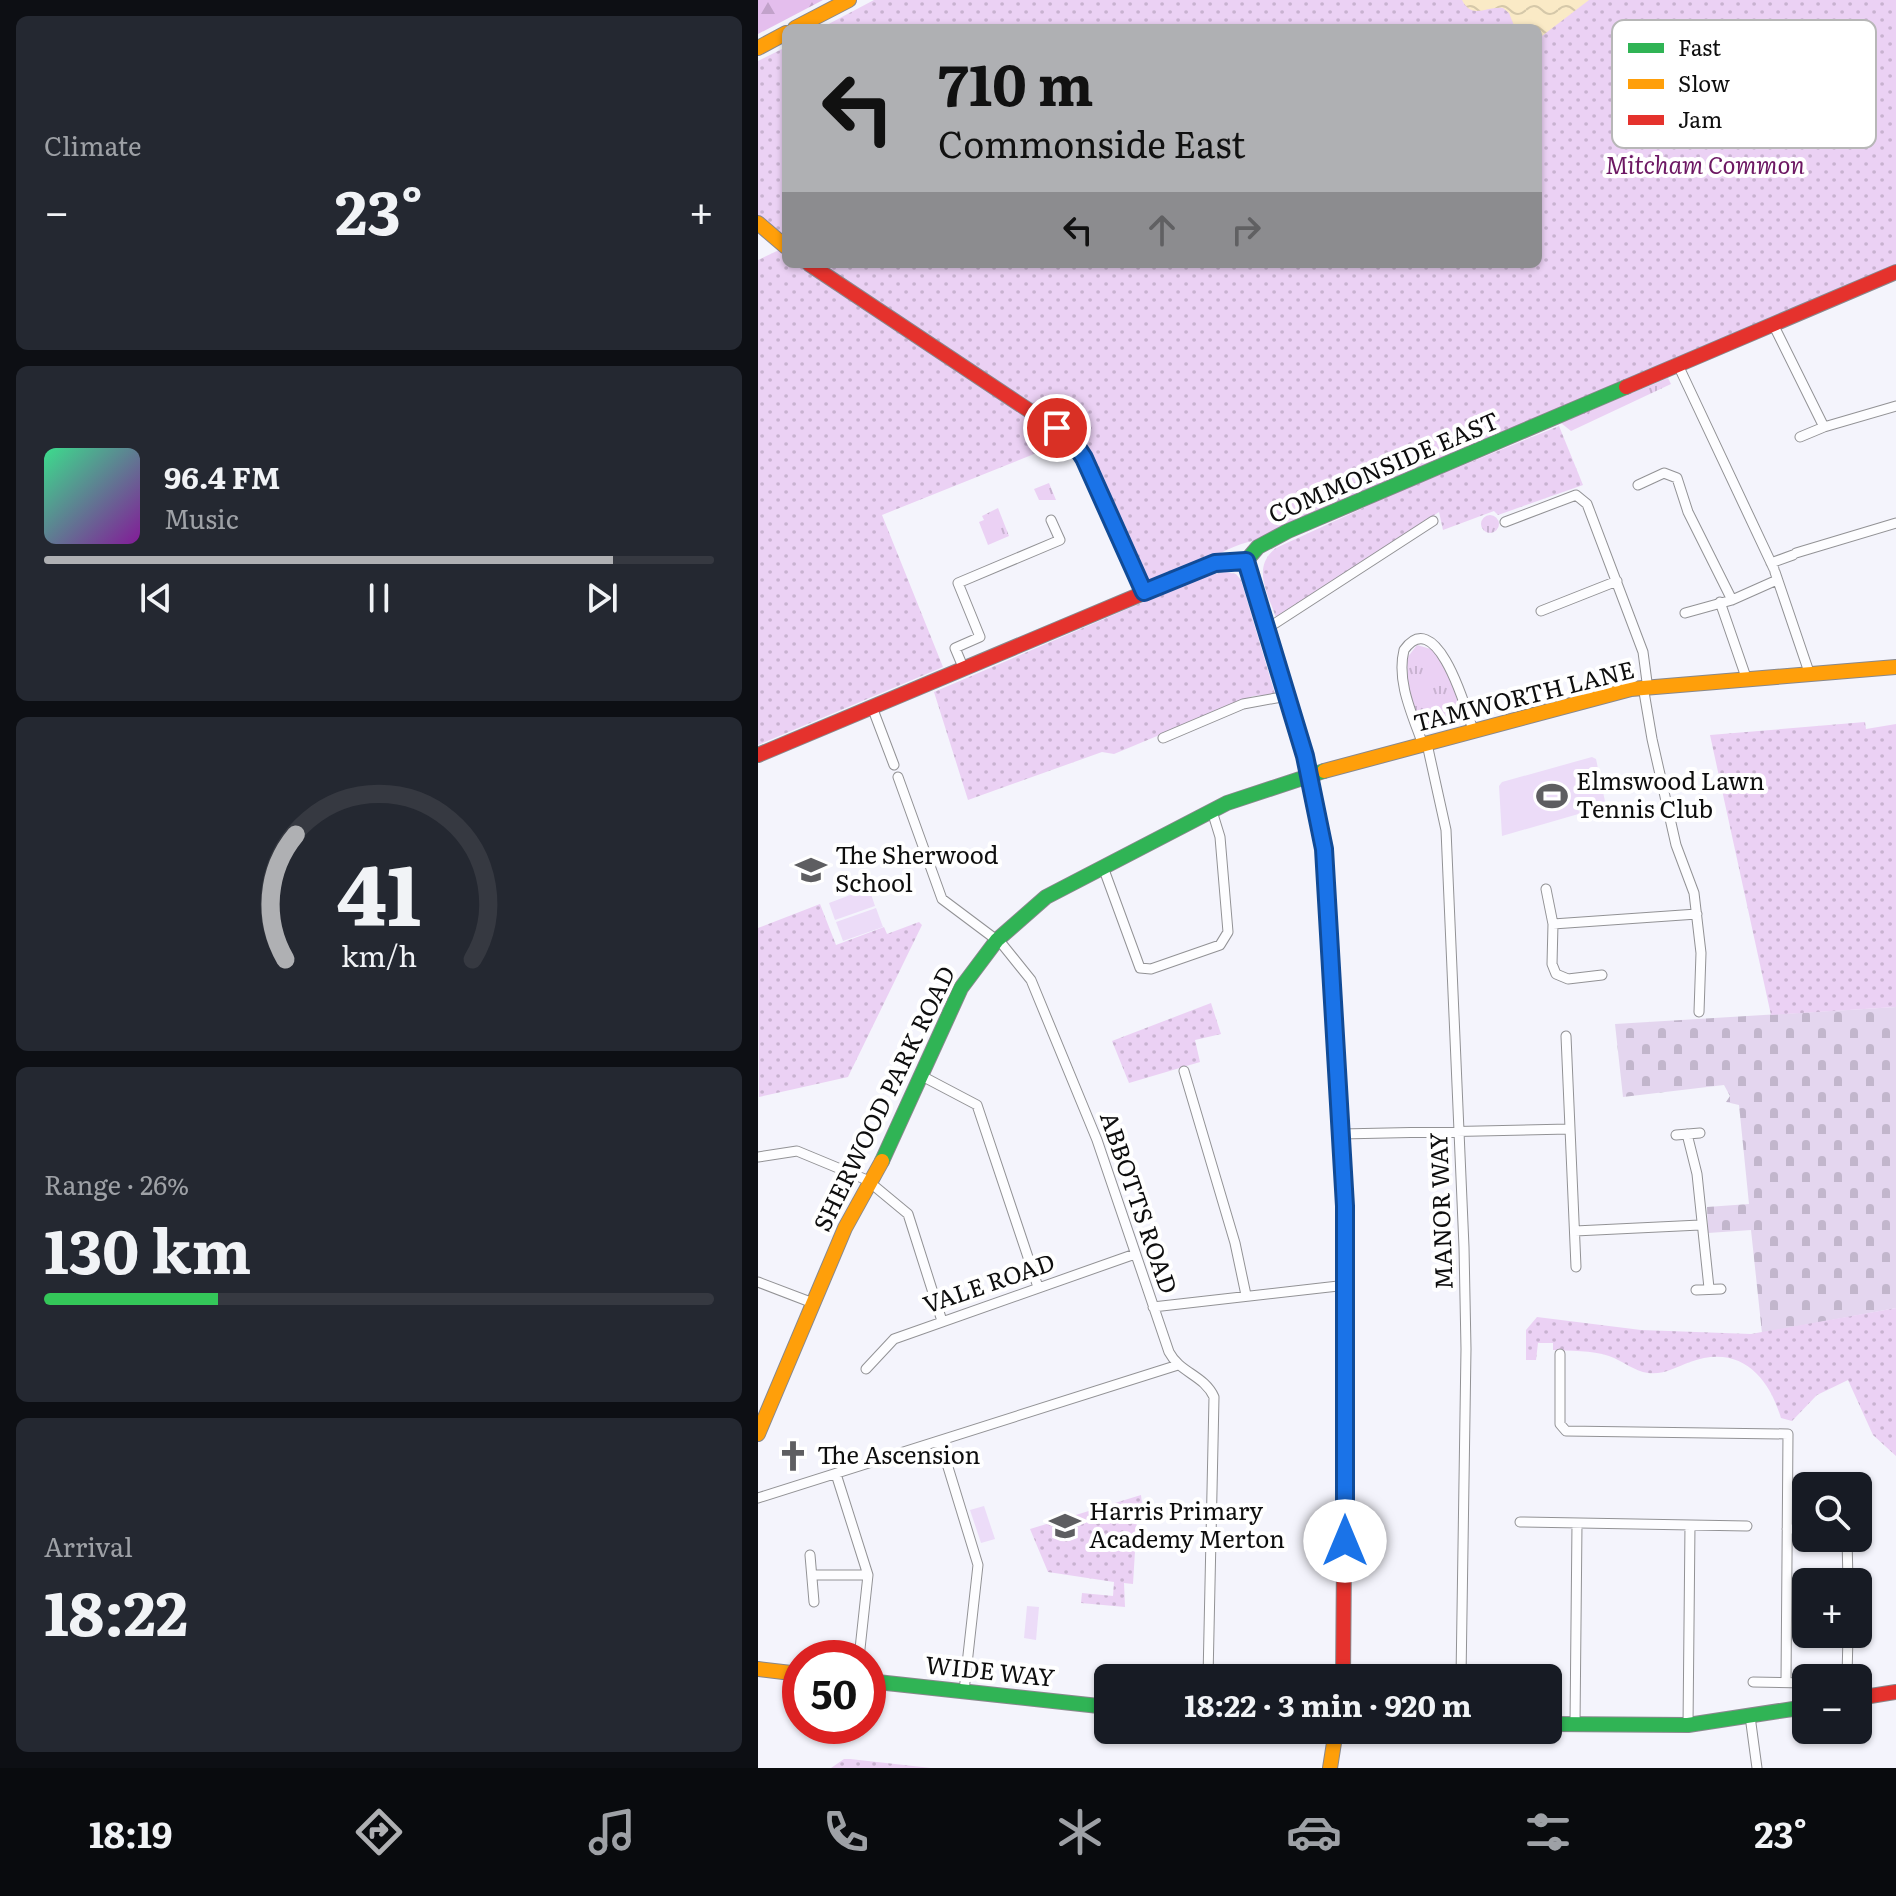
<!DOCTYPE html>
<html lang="en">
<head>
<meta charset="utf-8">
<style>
  body { margin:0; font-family:Literata,serif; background:#242831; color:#f1f3f6; height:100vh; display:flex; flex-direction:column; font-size:30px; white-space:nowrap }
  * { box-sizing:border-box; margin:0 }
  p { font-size:26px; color:#9ea1a6 }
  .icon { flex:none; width:44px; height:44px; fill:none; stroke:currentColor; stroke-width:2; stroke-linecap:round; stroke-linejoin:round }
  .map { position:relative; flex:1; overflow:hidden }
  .sheet { display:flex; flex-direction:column; gap:16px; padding:16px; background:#0d0f14; width:758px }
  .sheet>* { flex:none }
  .hud { position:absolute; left:24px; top:24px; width:760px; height:244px; border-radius:12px; box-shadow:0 2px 6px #0004; background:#afb0b3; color:#111; overflow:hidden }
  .tools { position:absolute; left:1034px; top:1472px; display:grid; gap:16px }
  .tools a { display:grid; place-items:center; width:80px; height:80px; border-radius:12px; background:#171b24; box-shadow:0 2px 6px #0004; font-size:40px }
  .speed { position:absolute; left:24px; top:1640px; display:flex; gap:16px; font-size:40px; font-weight:700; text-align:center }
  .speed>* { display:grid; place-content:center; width:104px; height:104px; border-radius:50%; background:#171b24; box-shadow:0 2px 6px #0004; line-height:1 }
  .speed .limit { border:12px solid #d22; background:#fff; color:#111 }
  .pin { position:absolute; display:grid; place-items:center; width:68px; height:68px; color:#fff; margin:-34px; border:4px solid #fff; border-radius:50%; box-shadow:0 2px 8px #0007 }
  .me { position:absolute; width:88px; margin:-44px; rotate:0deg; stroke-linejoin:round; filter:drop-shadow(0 0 6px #0008) }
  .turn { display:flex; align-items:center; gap:28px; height:168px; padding:0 24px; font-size:36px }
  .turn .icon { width:104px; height:104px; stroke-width:2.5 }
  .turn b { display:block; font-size:56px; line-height:68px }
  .lanes { display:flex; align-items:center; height:76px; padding:0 24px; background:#0003; justify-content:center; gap:40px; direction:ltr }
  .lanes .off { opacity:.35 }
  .big { font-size:60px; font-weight:700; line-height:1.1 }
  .sheet .widget { flex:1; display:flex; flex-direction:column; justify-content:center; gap:12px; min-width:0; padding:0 28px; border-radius:12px; background:#242831 }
  .sheet .dial { align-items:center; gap:0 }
  .dial svg { height:208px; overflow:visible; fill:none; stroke:#363941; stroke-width:7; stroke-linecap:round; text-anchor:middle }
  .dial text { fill:#f1f3f6; stroke:none }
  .song { display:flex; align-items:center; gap:24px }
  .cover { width:96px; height:96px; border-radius:12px; background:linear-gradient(135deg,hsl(150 70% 55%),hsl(290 70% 35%)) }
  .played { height:8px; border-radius:4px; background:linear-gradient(90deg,#afb0b3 85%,#363941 85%) }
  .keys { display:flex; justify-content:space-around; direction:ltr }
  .heat { display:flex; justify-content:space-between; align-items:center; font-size:44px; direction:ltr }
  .charge { height:12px; border-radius:6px; background:linear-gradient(90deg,#34c759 26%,#363941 0) }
  .trip { position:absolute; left:336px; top:1664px; width:468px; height:80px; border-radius:12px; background:#171b24; box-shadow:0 2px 6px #0004; font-weight:700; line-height:80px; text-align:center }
  .dock { display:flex; height:128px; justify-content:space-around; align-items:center; background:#090b0e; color:#9ea1a6 }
  .dock .icon { width:56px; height:56px }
  .dock .active { color:#afb0b3 }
  .dock b { font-size:36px; color:#f1f3f6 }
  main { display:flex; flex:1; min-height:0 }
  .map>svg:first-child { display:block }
  .grass { fill:url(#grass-tufts) }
  .forest { fill:url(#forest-firs) }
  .cemetery { fill:url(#cemetery-stones) }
  .park { fill:url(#park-dots) }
  .pitch { fill:#ecdcf8 }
  .water { fill:url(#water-waves) }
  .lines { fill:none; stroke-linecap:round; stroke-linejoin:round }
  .street-casing { stroke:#929295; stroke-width:11 }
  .fast-casing { stroke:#88888c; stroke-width:16 }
  .slow-casing { stroke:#88888c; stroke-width:16 }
  .jam-casing { stroke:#88888c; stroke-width:16 }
  .street { stroke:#fdfdff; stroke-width:9 }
  .fast { stroke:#30b455; stroke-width:14 }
  .slow { stroke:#ff9f0a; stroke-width:14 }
  .jam { stroke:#e5322d; stroke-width:14 }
  .route-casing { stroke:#114b97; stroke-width:20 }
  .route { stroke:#1a73e8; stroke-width:14 }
  .labels { text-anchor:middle; stroke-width:8; stroke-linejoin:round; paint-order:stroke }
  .park-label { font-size:24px; font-style:italic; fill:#6d1863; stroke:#fff }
  .street-label { font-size:24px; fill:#0e0e0e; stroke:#fff }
  .poi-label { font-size:24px; fill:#0e0e0e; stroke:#fff; text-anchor:start }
  .key { fill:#fff; stroke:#b7b7b7; stroke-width:2 }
  .key-label { font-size:22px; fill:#0e0e0e }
</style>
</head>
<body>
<main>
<section class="sheet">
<div class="widget"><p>Climate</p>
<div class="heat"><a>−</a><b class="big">23°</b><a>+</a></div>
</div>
<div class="widget">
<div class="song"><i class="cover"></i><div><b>96.4 FM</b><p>Music</p></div></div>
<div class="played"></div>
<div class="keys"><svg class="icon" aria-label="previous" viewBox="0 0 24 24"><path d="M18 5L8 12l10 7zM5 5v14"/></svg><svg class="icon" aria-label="pause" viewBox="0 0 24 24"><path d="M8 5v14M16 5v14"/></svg><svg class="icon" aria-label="next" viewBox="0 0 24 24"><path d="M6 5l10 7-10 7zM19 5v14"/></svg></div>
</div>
<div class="widget dial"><svg viewBox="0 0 100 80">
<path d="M14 69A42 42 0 1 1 86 69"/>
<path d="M14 69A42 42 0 0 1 18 21" stroke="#afb0b3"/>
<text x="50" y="56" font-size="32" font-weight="700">41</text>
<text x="50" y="72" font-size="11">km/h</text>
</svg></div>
<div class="widget"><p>Range · 26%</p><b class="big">130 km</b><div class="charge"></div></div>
<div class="widget"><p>Arrival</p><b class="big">18:22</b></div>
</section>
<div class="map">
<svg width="1138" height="1768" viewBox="0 0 1138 1768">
  <defs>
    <pattern id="grass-tufts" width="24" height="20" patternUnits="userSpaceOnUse" patternTransform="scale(2)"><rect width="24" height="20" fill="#ebd1f4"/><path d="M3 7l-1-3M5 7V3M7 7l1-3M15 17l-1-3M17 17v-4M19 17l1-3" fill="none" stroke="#c8b2d0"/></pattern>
    <pattern id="forest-firs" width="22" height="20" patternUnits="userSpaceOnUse" patternTransform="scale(2)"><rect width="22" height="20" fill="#e4beed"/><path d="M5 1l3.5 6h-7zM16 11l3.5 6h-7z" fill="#c2a2ca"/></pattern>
    <pattern id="cemetery-stones" width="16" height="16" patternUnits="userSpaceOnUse" patternTransform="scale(2)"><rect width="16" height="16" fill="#e4d6ef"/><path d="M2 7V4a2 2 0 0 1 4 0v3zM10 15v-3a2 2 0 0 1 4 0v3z" fill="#c2b6cc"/></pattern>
    <pattern id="park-dots" width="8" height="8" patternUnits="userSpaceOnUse" patternTransform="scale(2)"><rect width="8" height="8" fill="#ebd1f4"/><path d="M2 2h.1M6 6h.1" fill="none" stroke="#c8b2d0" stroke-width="1.8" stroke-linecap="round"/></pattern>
    <pattern id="water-waves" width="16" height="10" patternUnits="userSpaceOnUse" patternTransform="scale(2)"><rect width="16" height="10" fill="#faeac6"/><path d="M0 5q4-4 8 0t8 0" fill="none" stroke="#d5c8a9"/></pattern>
  </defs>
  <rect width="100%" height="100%" fill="#f4f4fc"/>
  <!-- grass -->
  <path class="grass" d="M910 378 913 384 813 431 803 423Z
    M291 483 298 500H281L276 489Z
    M240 508 251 536 230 545 221 522 226 520 224 516Z
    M723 524a9 9 0 1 1 18 0a9 9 0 1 1-18 0Z
    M659 645 676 650 692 677 706 722 666 732 650 690 649 658Z"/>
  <!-- forest -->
  <path class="forest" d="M0 0H65L0 34Z"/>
  <!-- cemetery -->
  <path class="cemetery" d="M1138 1007V1308L1004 1333 993 1230 950 1233 949 1207 991 1204 981 1105 968 1102 972 1096 966 1085 865 1097 857 1024Z"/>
  <!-- park -->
  <path class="park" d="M116 0H1138V265L495 541C460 547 428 581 391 582L387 579 331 459 60 264H780V28H63Z
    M28 47V241L0 216V61Z
    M21 250 28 255V264H40L306 442 124 515 185 667 0 745V260Z
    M801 426 825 485 740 515 736 511 685 530 681 512 518 618C510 593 493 567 518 548L640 492Z
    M467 572 478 574 483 580 517 694 495 696 356 754 344 752 210 800 176 692 446 576Z
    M1107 722 1108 729 1138 724V1007L1013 1015 952 735Z
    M62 904 78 945 126 927 129 934 161 922 164 925 90 1077 1 1097 0 928Z
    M453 1003 463 1034 437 1040 442 1062 371 1083 354 1041Z
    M1138 1308V1456L1115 1435 1090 1380 1059 1395 1034 1421 1023 1418C1010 1374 980 1344 932 1362 918 1367 906 1375 890 1373 876 1371 865 1361 851 1356 833 1350 813 1351 795 1350V1343H780L778 1360H768V1330L779 1317 883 1330 993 1334Z
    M383 1495 385 1513 379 1518 375 1584 366 1583 367 1607 323 1603 324 1593 355 1596 356 1582 290 1572 272 1529Z
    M86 1759H92L173 1768H73Z"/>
  <!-- pitch -->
  <path class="pitch" d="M834 757 838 759 848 806 744 836 741 786 744 782Z
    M111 888 117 906 77 920 71 903Z
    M118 908 125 927 85 941 78 922Z
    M226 1506 237 1539 223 1543 212 1510Z
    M269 1606 281 1607 278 1640 266 1638Z"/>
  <!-- water -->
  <path class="water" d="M704 0H831L780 39V28H757L751 13 745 8C728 6 714 20 704 0Z"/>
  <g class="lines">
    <defs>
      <path id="street" d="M1015 324 1066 427 1138 406
        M920 365 1016 569
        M1042 437 1066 427
        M880 485 906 473 919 478 930 512 974 600
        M747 522 818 495 829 504 885 652 889 682 886 692 894 739 918 845 936 893 943 953 941 1012
        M1038 553 1138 523
        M1013 563 1035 555
        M1017 572 1052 675
        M962 602 989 680
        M783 611 859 581
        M927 613 974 600 1019 580
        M510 628 675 521
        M205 667 197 648 222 637 200 583 302 540 293 520
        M114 707 136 765
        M405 738 485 704 529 696
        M669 744 688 830 706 1247 708 1349 703 1678
        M665 745C655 716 638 682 646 650 679 604 709 712 715 730
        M140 777 184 899 244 944 273 980 339 1140 411 1352C422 1373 446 1375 456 1397L450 1678
        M345 867 382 968 393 969 462 945 470 932 462 837 454 811
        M788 889 795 924 939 914
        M795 924 794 964 798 974 810 979 844 975
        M808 1036 818 1267
        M426 1071 477 1243 488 1295
        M162 1075 219 1105 280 1287
        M583 1134 811 1129
        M929 1134 939 1174 951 1288
        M918 1135 942 1133
        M0 1157 39 1151 109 1180 150 1214 184 1321
        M817 1231 942 1225
        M0 1282 55 1303
        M938 1290 963 1289
        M395 1307 589 1285
        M802 1354V1424L808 1431 1030 1434 1028 1682
        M108 1369 136 1339 377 1254
        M182 1441 220 1565 206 1691
        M78 1474 110 1575 101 1658
        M0 1498 420 1365
        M762 1522 989 1526
        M1029 1529H1048
        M1089 1538 1090 1582
        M52 1555 56 1602
        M56 1575H110
        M1089 1678 1090 1634
        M995 1682 1048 1683
        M992 1716 999 1768
        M817 1724 819 1524
        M930 1725 932 1525"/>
      <path id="fast" d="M488 561 500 547 530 531 868 387
        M582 1107 588 1267 587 1443
        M124 1161 203 988 239 940 288 897 469 803 566 771
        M110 1681 350 1707
        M790 1724 930 1725 1048 1707"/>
      <path id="slow" d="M37 28 91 0
        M0 48 28 33
        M0 223 28 247
        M566 771 873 689 1138 667
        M0 1434 87 1228 124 1161
        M0 1669 42 1674
        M572 1768 578 1730"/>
      <path id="jam" d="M51 264 311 437 330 467 386 592
        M868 387 1138 272
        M488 561 547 756 566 849 582 1107
        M0 755 450 566 488 561
        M585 1678 587 1443
        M1100 1698 1138 1692"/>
    </defs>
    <!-- street casing -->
    <use href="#street" class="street-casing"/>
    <!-- fast casing -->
    <use href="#fast" class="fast-casing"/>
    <!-- slow casing -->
    <use href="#slow" class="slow-casing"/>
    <!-- jam casing -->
    <use href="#jam" class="jam-casing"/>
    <!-- street -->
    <use href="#street" class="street"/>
    <!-- fast -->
    <use href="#fast" class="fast"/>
    <!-- slow -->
    <use href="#slow" class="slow"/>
    <!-- jam -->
    <use href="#jam" class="jam"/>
  </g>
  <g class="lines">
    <defs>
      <path id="route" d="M299 428 315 441 326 458 386 592 457 563 488 561 547 756 566 849 587 1206V1541"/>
    </defs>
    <!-- route casing -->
    <use href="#route" class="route-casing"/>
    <!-- route -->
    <use href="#route" class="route"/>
  </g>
  <!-- icons -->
  <defs>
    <symbol id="stadium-bare" viewBox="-9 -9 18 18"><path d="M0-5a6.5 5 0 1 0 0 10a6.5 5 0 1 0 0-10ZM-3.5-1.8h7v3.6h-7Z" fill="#5e5e61" stroke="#fff" stroke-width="2.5" paint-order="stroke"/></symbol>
    <symbol id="school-bare" viewBox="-9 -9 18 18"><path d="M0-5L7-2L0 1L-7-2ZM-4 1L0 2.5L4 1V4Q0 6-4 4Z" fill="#5e5e61" stroke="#fff" stroke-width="2.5" paint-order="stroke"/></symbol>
    <symbol id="church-bare" viewBox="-9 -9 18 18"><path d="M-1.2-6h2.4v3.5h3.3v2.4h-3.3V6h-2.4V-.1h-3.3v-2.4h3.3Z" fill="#5e5e61" stroke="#fff" stroke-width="2.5" paint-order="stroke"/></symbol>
  </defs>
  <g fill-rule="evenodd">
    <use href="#stadium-bare" x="772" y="774" width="44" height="44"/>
    <use href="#school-bare" x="31" y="848" width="44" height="44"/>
    <use href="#church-bare" x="13" y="1434" width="44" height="44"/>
    <use href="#school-bare" x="285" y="1504" width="44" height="44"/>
  </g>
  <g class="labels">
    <!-- park labels -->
    <g class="park-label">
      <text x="947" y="174">Mitcham Common</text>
    </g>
    <!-- street labels -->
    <g class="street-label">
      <text transform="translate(626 468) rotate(-23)" y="8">COMMONSIDE EAST</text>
      <text transform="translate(766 697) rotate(-14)" y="8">TAMWORTH LANE</text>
      <text transform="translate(127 1099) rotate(-64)" y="8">SHERWOOD PARK ROAD</text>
      <text transform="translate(380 1203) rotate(71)" y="8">ABBOTTS ROAD</text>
      <text transform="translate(684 1211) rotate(-92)" y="8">MANOR WAY</text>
      <text transform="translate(231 1284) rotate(-19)" y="8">VALE ROAD</text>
      <text transform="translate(232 1672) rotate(6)" y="8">WIDE WAY</text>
    </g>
    <!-- poi labels -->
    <g class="poi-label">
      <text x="818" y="790">Elmswood Lawn<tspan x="818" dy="28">Tennis Club</tspan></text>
      <text x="77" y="864">The Sherwood<tspan x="77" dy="28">School</tspan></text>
      <text x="59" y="1464">The Ascension</text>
      <text x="331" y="1520">Harris Primary<tspan x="331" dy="28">Academy Merton</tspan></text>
    </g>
  </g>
  <!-- legend -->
  <rect x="854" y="20" width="264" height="128" rx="12" class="key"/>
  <rect x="870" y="43" width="36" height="10" fill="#30b455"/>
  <rect x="870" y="79" width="36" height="10" fill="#ff9f0a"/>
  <rect x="870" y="115" width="36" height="10" fill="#e5322d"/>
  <g class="key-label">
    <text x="920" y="56">Fast</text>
    <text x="920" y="92">Slow</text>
    <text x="920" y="128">Jam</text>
  </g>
</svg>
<div class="tools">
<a><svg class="icon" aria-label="search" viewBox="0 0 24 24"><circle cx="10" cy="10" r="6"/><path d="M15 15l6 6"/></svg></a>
<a>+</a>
<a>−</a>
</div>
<div class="speed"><div class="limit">50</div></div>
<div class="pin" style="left:299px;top:428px;background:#d93025"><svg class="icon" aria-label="arrive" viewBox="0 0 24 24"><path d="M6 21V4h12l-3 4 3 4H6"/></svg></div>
<svg class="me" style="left:587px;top:1541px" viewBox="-20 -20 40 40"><circle r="19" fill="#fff"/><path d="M0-13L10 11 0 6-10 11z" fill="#1a73e8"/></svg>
<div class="trip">18:22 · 3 min · 920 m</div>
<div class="hud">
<div class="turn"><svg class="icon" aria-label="left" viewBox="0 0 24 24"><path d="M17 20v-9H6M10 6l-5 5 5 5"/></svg><div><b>710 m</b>Commonside East</div></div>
<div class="lanes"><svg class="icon" aria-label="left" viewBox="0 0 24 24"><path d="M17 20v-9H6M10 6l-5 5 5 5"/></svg><svg class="icon off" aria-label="ahead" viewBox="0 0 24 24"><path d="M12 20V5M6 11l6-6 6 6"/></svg><svg class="icon off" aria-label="right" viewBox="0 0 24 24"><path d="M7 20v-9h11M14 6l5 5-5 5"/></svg></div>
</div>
</div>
</main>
<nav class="dock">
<b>18:19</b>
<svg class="icon active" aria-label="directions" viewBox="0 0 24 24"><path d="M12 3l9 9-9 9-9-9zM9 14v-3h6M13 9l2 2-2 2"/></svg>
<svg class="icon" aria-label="music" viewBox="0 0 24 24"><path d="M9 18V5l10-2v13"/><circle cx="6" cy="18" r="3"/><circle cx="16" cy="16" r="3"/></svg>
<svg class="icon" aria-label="phone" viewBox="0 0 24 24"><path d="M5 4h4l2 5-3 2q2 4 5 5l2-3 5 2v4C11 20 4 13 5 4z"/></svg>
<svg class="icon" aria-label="climate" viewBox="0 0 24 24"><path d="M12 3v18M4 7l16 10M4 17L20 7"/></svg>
<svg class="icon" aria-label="car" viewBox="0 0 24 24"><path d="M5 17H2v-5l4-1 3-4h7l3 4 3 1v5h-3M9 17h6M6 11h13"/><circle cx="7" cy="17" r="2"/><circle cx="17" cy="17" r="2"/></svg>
<svg class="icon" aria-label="filters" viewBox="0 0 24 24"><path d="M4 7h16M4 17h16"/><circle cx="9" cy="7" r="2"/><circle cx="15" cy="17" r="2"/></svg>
<b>23°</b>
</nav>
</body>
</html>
